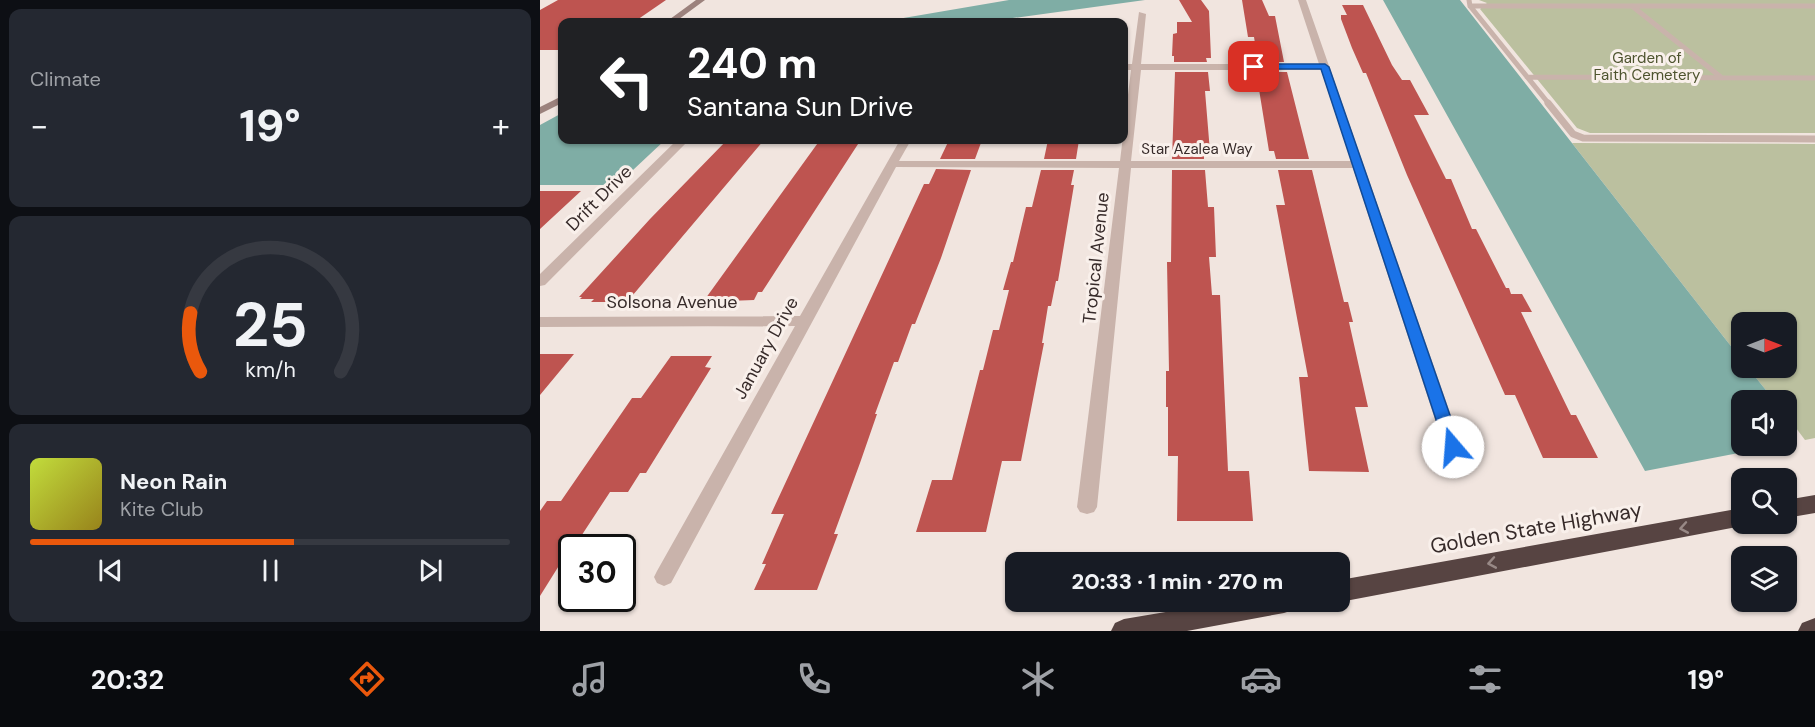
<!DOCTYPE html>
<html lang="en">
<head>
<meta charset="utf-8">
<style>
  body { margin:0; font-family:"DM Sans",sans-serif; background:#242831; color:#f1f3f6; height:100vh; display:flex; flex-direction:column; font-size:22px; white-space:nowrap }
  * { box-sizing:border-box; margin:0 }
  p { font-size:20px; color:#9ea1a6 }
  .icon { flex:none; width:33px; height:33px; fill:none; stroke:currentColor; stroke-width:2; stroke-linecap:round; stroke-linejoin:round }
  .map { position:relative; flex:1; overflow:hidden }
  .details { display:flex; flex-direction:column; gap:9px; padding:9px; background:#0d0f14; width:540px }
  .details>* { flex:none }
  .banner { position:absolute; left:18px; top:18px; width:570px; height:126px; border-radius:12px; box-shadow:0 2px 4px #0004; background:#202124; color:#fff; overflow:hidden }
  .needle { width:39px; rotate:90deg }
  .controls { position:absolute; left:1191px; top:312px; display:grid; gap:12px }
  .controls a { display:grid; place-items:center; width:66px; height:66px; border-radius:12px; background:#171b24; box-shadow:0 2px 4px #0004; font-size:30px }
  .speed { position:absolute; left:18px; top:534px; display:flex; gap:12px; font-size:30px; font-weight:700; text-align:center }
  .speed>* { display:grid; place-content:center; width:78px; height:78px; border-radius:50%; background:#171b24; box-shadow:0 2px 4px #0004; line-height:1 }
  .speed .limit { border:3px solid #111; border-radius:9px; background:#fff; color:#111 }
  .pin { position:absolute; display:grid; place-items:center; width:51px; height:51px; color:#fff; margin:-26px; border-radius:12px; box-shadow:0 3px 9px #0006 }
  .me { position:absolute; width:66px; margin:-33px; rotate:342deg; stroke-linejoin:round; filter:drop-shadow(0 0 4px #0008) }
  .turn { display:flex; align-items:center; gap:21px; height:126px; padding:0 30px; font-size:27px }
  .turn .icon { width:78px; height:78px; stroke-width:2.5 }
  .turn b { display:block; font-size:42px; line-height:51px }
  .big { font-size:45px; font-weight:800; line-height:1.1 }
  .details .tile { flex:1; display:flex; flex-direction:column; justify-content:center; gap:9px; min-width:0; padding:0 21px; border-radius:12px; background:#242831 }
  .details .dial { align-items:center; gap:0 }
  .dial svg { height:156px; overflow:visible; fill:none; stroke:#363941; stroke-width:7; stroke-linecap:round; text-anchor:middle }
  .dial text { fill:#f1f3f6; stroke:none }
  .song { display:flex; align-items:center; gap:18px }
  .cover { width:72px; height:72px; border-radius:9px; background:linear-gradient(135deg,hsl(70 70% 55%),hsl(50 70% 35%)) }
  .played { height:6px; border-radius:3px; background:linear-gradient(90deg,#ea580c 55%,#363941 55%) }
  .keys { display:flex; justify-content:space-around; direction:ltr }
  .heat { display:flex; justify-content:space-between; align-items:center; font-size:33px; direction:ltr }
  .trip { position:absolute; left:465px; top:552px; width:345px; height:60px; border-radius:12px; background:#171b24; box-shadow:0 2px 4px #0004; font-weight:800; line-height:60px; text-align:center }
  .tab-bar { display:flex; height:96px; justify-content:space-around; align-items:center; background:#090b0e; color:#9ea1a6 }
  .tab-bar .icon { width:42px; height:42px }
  .tab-bar .selected { color:#ea580c }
  .tab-bar b { font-size:27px; color:#f1f3f6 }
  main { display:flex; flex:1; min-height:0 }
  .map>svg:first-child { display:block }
  .green { fill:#bbc09f }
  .water { fill:#7fada5 }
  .building { fill:#be5450 }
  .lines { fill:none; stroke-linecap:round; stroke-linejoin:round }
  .lane-far1 { stroke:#c9b3ab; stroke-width:5 }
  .lane { stroke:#c9b3ab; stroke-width:7 }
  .street { fill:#c9b3ab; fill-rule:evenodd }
  .secondary { fill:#9c827d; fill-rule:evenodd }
  .highway { fill:#574442; fill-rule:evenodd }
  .oneway { stroke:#988986 }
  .route { fill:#1a73e8; stroke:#114b97; stroke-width:1.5 }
  .labels { text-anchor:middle; stroke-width:6; stroke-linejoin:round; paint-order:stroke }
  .far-park-label { font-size:15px; fill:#4e542f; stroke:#f9f0eb }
  .far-street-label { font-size:15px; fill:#372b2a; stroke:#f9f0eb }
  .street-label { font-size:18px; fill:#372b2a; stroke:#f9f0eb }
  .near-street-label { font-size:21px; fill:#372b2a; stroke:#f9f0eb }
</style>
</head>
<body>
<main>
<section class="details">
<div class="tile"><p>Climate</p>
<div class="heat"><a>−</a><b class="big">19°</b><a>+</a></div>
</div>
<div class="tile dial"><svg viewBox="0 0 100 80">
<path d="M14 69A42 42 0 1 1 86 69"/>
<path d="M14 69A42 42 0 0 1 9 39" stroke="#ea580c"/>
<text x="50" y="56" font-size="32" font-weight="700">25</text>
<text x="50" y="72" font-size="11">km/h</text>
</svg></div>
<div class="tile">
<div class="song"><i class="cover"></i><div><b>Neon Rain</b><p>Kite Club</p></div></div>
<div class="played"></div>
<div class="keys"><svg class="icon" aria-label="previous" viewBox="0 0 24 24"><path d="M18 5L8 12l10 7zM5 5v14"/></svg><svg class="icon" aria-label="pause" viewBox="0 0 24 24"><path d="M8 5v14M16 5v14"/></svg><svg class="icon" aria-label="next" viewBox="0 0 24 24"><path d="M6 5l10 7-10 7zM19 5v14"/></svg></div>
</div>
</section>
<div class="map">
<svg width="1275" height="631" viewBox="0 0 1275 631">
  <rect width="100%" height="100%" fill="#f1e5df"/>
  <!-- green -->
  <path class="green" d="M939 0H1275V133H1050L1037 128 940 9 947 3Z
    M1032 143 1275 144V438L1265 440 1247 416 1246 400H1234L1208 368H1246V322H1202L1201 359Z"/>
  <!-- water -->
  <path class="water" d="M469 0H605L444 22H340Z
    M843 0H920L1201 359 1202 368H1208L1234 400H1202V446H1235L1105 471Z
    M22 113V140H125L77 185H0V125Z"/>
  <!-- building -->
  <path class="building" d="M18 0H126L94 22H22V50H0V10Z
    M639 0H661L669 11 671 58H666L667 62H634V56H632L633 34 637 33V22H652Z
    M702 0H722L729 16H735L744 62H718L714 37H708Z
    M802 5H823L852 65 862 80H870L889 115H874L906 179H911L932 229H936L966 288H969L971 294H982L992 312H981L1031 415H1036L1058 458H1003L975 395H965L867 175 826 73H823L812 48 801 19V15H807Z
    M635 72H668L670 91H665L670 152H664V159H632Z
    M720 72H747L769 159H736L734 151H729L717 77H720Z
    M187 140H224L87 302H51L54 299H40L42 297H39L110 219Z
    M280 140 320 141 222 292H218L214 300 163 302Z
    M409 140H442L435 159H400Z
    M508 140H539L536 159H504Z
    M396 169 431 170 401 258 375 324H372L358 362H354L335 414H337L320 463 294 534H298L277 590H214L226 564H222L244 514H231L384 184H389Z
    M501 170H534L531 185H534L518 281H516L511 306H508L502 343H504L481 461H462L446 532H376L392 480H412L440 370H443L453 330H459L469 290H463L471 262H473L486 207H492Z
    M632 170H665L668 207H674L676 257H669L672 295H680L688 471H709L713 521H637L638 456H628V407H626V371H629L627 262H631Z
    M738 170H772L804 302H808L813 322H809L828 407H815L829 472 769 471 759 377H768L736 205H745Z
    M0 191H41L0 229Z
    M0 354H34L0 395Z
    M131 356H172L165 367 171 368 106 473H100L88 492H70L34 547 30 548 0 596V511L7 501H21L92 398H101Z"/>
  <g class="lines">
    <!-- lane-far1 -->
    <path class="lane-far1" d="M929 0 930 6 1009 104
      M930 6H1275
      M1092 6 1182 78
      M987 77 1275 78"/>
    <!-- lane -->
    <path class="lane" d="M1008 103 1033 134 1043 138 1275 139"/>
    <!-- street -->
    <path class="street" d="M758 0H766L922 447 919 452 913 453 907 452 904 447 813 168H591L557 507 554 512 547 514 540 512 537 507 579 168 356 167 131 583 124 586 117 583 114 577 117 571 255 326 0 327V317L260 316 360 140H371L359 161H580L591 70H584V64H592L599 12 606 14 601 64H779ZM601 70H781L811 161H591Z
      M137 140H149L5 285 0 286V274Z"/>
    <!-- secondary -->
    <path class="secondary" d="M156 0H165L135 22H126Z
      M22 96V103L0 114V107Z"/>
    <!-- highway -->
    <path class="highway" d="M1275 495V513L1246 518V500Z
      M1202 508V524H1210L1202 526 800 602H799L800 580Z
      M685 602H757L753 610 744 613 647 631H571L575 623 584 619Z
      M1275 618V631H1258L1262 623Z"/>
  </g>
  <!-- one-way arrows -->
  <defs><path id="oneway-chevron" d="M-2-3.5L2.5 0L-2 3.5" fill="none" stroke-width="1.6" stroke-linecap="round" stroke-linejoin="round" transform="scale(1.5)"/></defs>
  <g class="oneway">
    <use href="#oneway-chevron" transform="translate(1144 528) rotate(170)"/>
    <use href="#oneway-chevron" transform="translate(952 563) rotate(170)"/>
  </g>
  <!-- route -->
  <path class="route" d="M785 64 789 67 921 447 919 451 913 453 905 447 781 69H714L709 67 714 64Z"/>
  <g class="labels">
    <!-- far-park labels -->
    <g class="far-park-label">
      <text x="1107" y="63">Garden of<tspan x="1107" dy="17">Faith Cemetery</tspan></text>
    </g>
    <!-- far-street labels -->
    <g class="far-street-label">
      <text x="657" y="154">Star Azalea Way</text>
    </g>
    <!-- street labels -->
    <g class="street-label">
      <text transform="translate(59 198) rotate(-45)" y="6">Drift Drive</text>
      <text transform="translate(556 258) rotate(-84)" y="6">Tropical Avenue</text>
      <text x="132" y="308">Solsona Avenue</text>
      <text transform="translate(226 348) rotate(-61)" y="6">January Drive</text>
    </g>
    <!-- near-street labels -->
    <g class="near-street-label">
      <text transform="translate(996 528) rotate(-10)" y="7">Golden State Highway</text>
    </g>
  </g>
</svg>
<div class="controls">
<a><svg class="needle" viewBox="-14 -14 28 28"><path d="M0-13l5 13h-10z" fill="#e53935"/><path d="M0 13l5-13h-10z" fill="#9ea1a6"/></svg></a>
<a><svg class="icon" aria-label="sound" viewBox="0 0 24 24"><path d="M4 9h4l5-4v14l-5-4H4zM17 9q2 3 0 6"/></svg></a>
<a><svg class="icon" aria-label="search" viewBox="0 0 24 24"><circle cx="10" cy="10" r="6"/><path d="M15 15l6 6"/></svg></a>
<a><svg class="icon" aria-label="layers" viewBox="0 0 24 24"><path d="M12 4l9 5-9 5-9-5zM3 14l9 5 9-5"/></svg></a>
</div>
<div class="speed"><div class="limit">30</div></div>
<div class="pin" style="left:714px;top:67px;background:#d93025"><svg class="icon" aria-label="arrive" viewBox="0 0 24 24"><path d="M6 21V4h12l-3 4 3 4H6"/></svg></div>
<svg class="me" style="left:913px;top:447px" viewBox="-20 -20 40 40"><circle r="19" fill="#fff"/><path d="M0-13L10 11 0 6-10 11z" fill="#1a73e8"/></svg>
<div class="trip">20:33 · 1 min · 270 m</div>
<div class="banner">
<div class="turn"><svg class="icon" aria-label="left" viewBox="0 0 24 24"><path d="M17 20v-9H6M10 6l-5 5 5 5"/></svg><div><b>240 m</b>Santana Sun Drive</div></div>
</div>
</div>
</main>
<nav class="tab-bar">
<b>20:32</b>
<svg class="icon selected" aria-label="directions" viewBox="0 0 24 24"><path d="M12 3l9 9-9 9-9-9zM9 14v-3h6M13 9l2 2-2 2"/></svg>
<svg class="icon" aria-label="music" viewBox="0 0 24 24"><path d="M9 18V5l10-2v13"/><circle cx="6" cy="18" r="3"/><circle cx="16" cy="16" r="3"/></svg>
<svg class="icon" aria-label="phone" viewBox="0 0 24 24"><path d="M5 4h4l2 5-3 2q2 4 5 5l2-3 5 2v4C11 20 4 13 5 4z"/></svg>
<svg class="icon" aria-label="climate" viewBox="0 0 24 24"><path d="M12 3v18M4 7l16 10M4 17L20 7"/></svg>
<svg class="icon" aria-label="car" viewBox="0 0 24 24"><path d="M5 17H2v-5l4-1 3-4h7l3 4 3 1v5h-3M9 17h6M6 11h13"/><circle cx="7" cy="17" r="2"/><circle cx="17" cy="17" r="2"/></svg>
<svg class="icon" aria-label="filters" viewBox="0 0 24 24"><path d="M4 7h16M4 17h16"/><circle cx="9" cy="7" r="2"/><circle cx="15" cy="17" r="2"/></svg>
<b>19°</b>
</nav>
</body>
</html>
